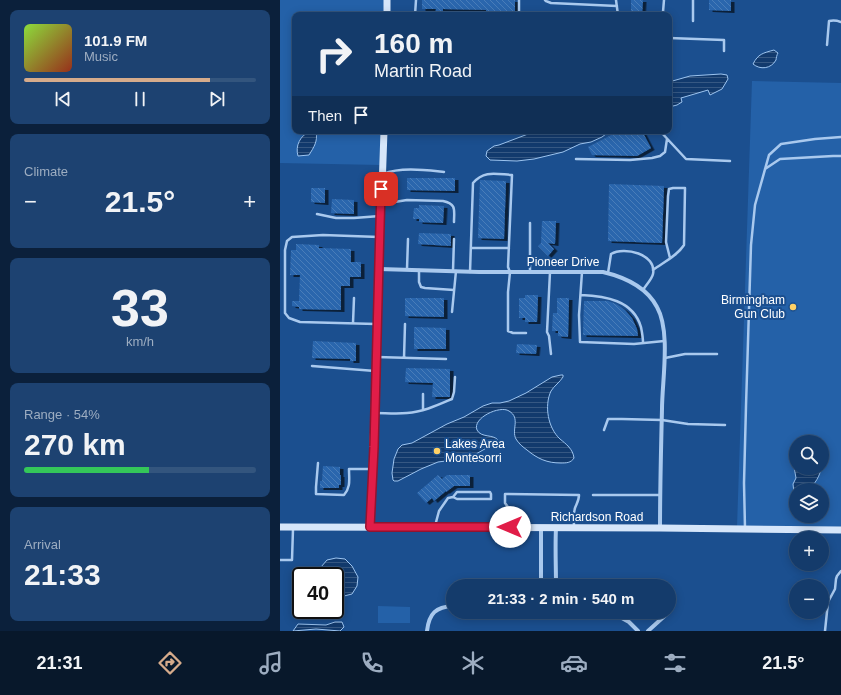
<!DOCTYPE html>
<html lang="en">
<head>
<meta charset="utf-8">
<style>
  body { margin:0; font-family:Helvetica,sans-serif; background:#1d4271; color:#f1f3f6; height:100vh; display:flex; flex-direction:column; font-size:15px; white-space:nowrap }
  * { box-sizing:border-box; margin:0 }
  p { font-size:13px; color:#9dadc1 }
  .icon { flex:none; width:22px; height:22px; fill:none; stroke:currentColor; stroke-width:2; stroke-linecap:round; stroke-linejoin:round }
  .map { position:relative; flex:1; overflow:hidden }
  .details { display:flex; flex-direction:column; gap:10px; padding:10px; background:#0b203b; width:280px }
  .details>* { flex:none }
  .top-card { position:absolute; left:12px; top:12px; width:380px; height:122px; border-radius:8px; box-shadow:0 2px 10px #0003,0 0 0 1px #33557e; background:#143b6b; color:#f1f3f6; overflow:hidden }
  .fabs { position:absolute; left:509px; top:435px; display:grid; gap:8px }
  .fabs a { display:grid; place-items:center; width:40px; height:40px; border-radius:50%; background:#143b6b; box-shadow:0 2px 10px #0003,0 0 0 1px #33557e; font-size:20px }
  .speed { position:absolute; left:12px; top:567px; display:flex; gap:8px; font-size:20px; font-weight:700; text-align:center }
  .speed>* { display:grid; place-content:center; width:52px; height:52px; border-radius:50%; background:#143b6b; box-shadow:0 2px 10px #0003,0 0 0 1px #33557e; line-height:1 }
  .speed .limit { border:2px solid #111; border-radius:6px; background:#fff; color:#111 }
  .pin { position:absolute; display:grid; place-items:center; width:34px; height:34px; color:#fff; margin:-17px; border-radius:8px; box-shadow:0 2px 6px #0006 }
  .me { position:absolute; width:44px; margin:-22px; rotate:270deg; stroke-linejoin:round; filter:drop-shadow(0 0 3px #0008) }
  .turn { display:flex; align-items:center; gap:14px; height:84px; padding:0 16px; font-size:18px }
  .turn .icon { width:52px; height:52px; stroke-width:2.5 }
  .turn b { display:block; font-size:28px; line-height:34px }
  .then { display:flex; align-items:center; height:38px; padding:0 16px; background:#0003; gap:8px; font-size:15px }
  .big { font-size:30px; font-weight:800; line-height:1.1 }
  .details .card { flex:1; display:flex; flex-direction:column; justify-content:center; gap:6px; min-width:0; padding:0 14px; border-radius:8px; background:#1d4271 }
  .details .dial { align-items:center; gap:0 }
  .dial b { font-size:52px; line-height:1 }
  .song { display:flex; align-items:center; gap:12px }
  .cover { width:48px; height:48px; border-radius:6px; background:linear-gradient(135deg,hsl(90 70% 55%),hsl(10 70% 35%)) }
  .played { height:4px; border-radius:2px; background:linear-gradient(90deg,#d6ab8b 80%,#33557e 80%) }
  .keys { display:flex; justify-content:space-around; direction:ltr }
  .heat { display:flex; justify-content:space-between; align-items:center; font-size:22px; direction:ltr }
  .charge { height:6px; border-radius:3px; background:linear-gradient(90deg,#34c759 54%,#33557e 0) }
  .trip { position:absolute; left:166px; top:579px; width:230px; height:40px; border-radius:20px; background:#143b6b; box-shadow:0 2px 10px #0003,0 0 0 1px #33557e; font-weight:800; line-height:40px; text-align:center }
  .menu { display:flex; height:64px; justify-content:space-around; align-items:center; background:#08182b; color:#9dadc1 }
  .menu .icon { width:28px; height:28px }
  .menu .selected { color:#d6ab8b }
  .menu b { font-size:18px; color:#f1f3f6 }
  main { display:flex; flex:1; min-height:0 }
  .map>svg:first-child { display:block }
  .green { fill:#2461a8; fill-rule:evenodd }
  .water { fill:url(#water-rules); stroke:#9cc4f0 }
  .building { fill:url(#building-back-hatch); filter:url(#shadow) }
  .lines { fill:none; stroke-linecap:round; stroke-linejoin:round }
  .lane { stroke:#a9c9ee; stroke-width:2.5 }
  .street { stroke:#a9c9ee; stroke-width:4 }
  .secondary { stroke:#d6e6fa; stroke-width:7 }
  .route-casing { stroke:#92132f; stroke-width:10 }
  .route { stroke:#e11d48; stroke-width:7 }
  .poi-dot { fill:#ffd166; stroke:#1b4f8f; stroke-width:1.5 }
  .labels { text-anchor:middle; stroke-width:4; stroke-linejoin:round; paint-order:stroke }
  .street-label { font-size:12px; fill:#fff; stroke:#1b4f8f }
  .poi-label { font-size:12px; fill:#fff; stroke:#1b4f8f; text-anchor:end }
</style>
</head>
<body>
<main>
<section class="details">
<div class="card">
<div class="song"><i class="cover"></i><div><b>101.9 FM</b><p>Music</p></div></div>
<div class="played"></div>
<div class="keys"><svg class="icon" aria-label="previous" viewBox="0 0 24 24"><path d="M18 5L8 12l10 7zM5 5v14"/></svg><svg class="icon" aria-label="pause" viewBox="0 0 24 24"><path d="M8 5v14M16 5v14"/></svg><svg class="icon" aria-label="next" viewBox="0 0 24 24"><path d="M6 5l10 7-10 7zM19 5v14"/></svg></div>
</div>
<div class="card"><p>Climate</p>
<div class="heat"><a>−</a><b class="big">21.5°</b><a>+</a></div>
</div>
<div class="card dial"><b>33</b><p>km/h</p></div>
<div class="card"><p>Range · 54%</p><b class="big">270 km</b><div class="charge"></div></div>
<div class="card"><p>Arrival</p><b class="big">21:33</b></div>
</section>
<div class="map">
<svg width="561" height="631" viewBox="0 0 561 631">
  <defs>
    <pattern id="water-rules" width="6" height="5" patternUnits="userSpaceOnUse"><rect width="6" height="5" fill="#123a6d"/><path d="M0 2.5h6" fill="none" stroke="#365883"/></pattern>
    <pattern id="building-back-hatch" width="6" height="6" patternUnits="userSpaceOnUse"><rect width="6" height="6" fill="#2a66ad"/><path d="M-1 5l2 2M0 0l6 6M5-1l2 2" fill="none" stroke="#4a7db9"/></pattern>
    <filter id="shadow"><feDropShadow dx="3.5" dy="2" stdDeviation="0" flood-color="#0009"/></filter>
  </defs>
  <rect width="100%" height="100%" fill="#1b4f8f"/>
  <!-- green -->
  <path class="green" d="M0 0H104V15H15V131H101V165L0 163Z
    M472 81 561 83V528L457 527ZM516 442H542V468H516ZM516 490H542V516H516Z
    M98 606 130 607V623H98Z"/>
  <!-- water -->
  <path class="water" d="M494 50 498 53C497 54 496 59 496 60 491 69 480 70 473 64 478 54 483 53 494 50Z
    M441 74 447 75 448 79 442 89 430 95 428 90 401 98 402 102 397 105 389 107V82L410 76Z
    M31 131 36 132C38 141 34 147 29 155L18 156C15 146 20 135 31 131Z
    M256 131H330L322 137 311 142 300 144 283 152 254 159 237 161 210 160 206 156 207 151 214 146 219 145Z
    M281 375H283V377C280 382 274 386 271 391 264 406 268 428 280 439 286 444 293 449 294 458 291 463 286 463 281 463 267 463 258 459 247 450 243 447 239 444 236 439 231 430 241 418 229 411 220 405 192 418 197 430 201 438 213 434 218 440L217 442 189 458 158 462 141 469 118 481H114L113 480 112 473 114 459 118 449 122 445 132 443 167 424 184 417 203 406 212 403H220L229 401 246 393 272 377Z
    M516 465V468H541C540 476 535 484 528 490H516V493H514L513 484 516 478 514 467Z
    M56 558 65 559 72 566 78 577 77 586 72 594 60 597H55V576H31L41 567 47 560Z
    M55 622H62L64 627 60 631 36 629 13 631 18 624 46 625Z"/>
  <!-- building -->
  <path class="building" d="M142 0H235V11H228V15H206V10L163 9V15H155L156 9H142Z
    M351 0H363L362 15H351Z
    M429 0H451V11L429 10Z
    M339 131H362L371 148 357 156 312 155 308 147Z
    M127 178H175V191L127 190Z
    M200 180 226 181 224 239 198 238Z
    M329 184 384 186 382 243 328 241Z
    M31 188H45V203L31 202Z
    M52 199 74 200V214L51 213Z
    M139 205 164 206 163 223 139 222V219H133L134 208H139Z
    M262 221H276L275 244 268 243 274 249 268 256 258 246 261 243Z
    M139 233 171 234V246L138 244Z
    M16 244 39 245V248L71 249V262H81V277H70V286H61V310L19 309V307L12 306V301H19L20 275H10L11 250H16Z
    M245 295H258L257 322H245V318H239V298H245Z
    M125 298H164V317L125 316Z
    M277 298H289L288 337 278 336V331H272L273 313H277Z
    M304 301H328L336 304 341 307 345 310 352 318 357 329 358 336 303 335Z
    M134 327 166 328V349H134Z
    M33 341 76 343V361H70V359L32 358Z
    M237 344 257 345 256 354 236 353Z
    M126 368 170 369V397H152L153 383 125 382Z
    M43 466 60 467V475H61V485H59V488H40V481H42Z
    M158 475 162 479 167 475H190V486H174L166 492V491L154 501 152 498 146 503 137 493Z"/>
  <g class="lines">
    <!-- lane -->
    <path class="lane" d="M265 0 266 1 271 3 337 6
      M336 0 338 15
      M383 12 384 0
      M107 14 122 15
      M135 15 136 0
      M239 15V0
      M413 21V0
      M389 38 444 40V51
      M547 45 549 21C553 20 556 20 561 22
      M380 131 406 159 450 161
      M296 159 350 160 372 158 380 156 385 152 387 139
      M485 169 500 159 553 156H561
      M103 174C121 167 144 170 164 172
      M102 204 127 200 163 201C177 204 174 210 174 222
      M37 214 56 218H74L100 216
      M250 223V272
      M191 248H229
      M127 269 128 239
      M139 270V282L141 287 145 288 174 290
      M373 270C384 262 397 256 404 245L405 188H393L389 189 388 196 386 242 390 258
      M173 271 174 239
      M190 272 193 183C204 170 216 174 232 175L228 267 230 272 228 292V331L233 333H246
      M270 272 267 332 269 336 271 354
      M302 272 299 315 300 342 354 344 384 341
      M328 273 331 254C344 246 377 254 373 274 372 279 366 285 363 290
      M301 295C325 296 353 300 361 327 362 332 363 337 363 343
      M172 312 176 271
      M73 323 74 298
      M96 324 20 322 9 318 5 313V250L7 241 12 237 43 235 99 237
      M97 357 166 359
      M124 358 125 324
      M385 358 405 354H437
      M32 366 95 371
      M143 410V394
      M95 413C105 413 117 414 127 413 143 412 158 405 172 399L174 392 175 377
      M324 430 328 419H342L382 420 408 424 445 425
      M38 463 36 487V494L64 495C71 487 69 479 69 469H92
      M313 495H380
      M155 526 159 511 168 498 173 497 177 492H210L211 494V499H177L173 497
      M230 527V510L225 503V494L299 495C299 500 297 503 295 508 293 514 294 521 294 527
      M465 528 464 483 466 406 471 245 475 205 489 155 501 144 535 139 561 137
      M0 560H12L13 529
      M545 631 548 602 555 589 556 579 557 576 561 571"/>
    <!-- street -->
    <path class="street" d="M99 269 199 272H323C344 277 366 286 377 307 391 332 382 381 382 409 381 449 380 488 380 528
      M261 528V586
      M276 586C276 566 275 547 276 528
      M331 612 349 622 358 631
      M147 631C149 613 156 607 173 606
      M368 631 389 612"/>
    <!-- secondary -->
    <path class="secondary" d="M107 15V0
      M0 527 380 528 561 530
      M90 527 93 447 104 131"/>
  </g>
  <g class="lines">
    <defs>
      <path id="route" d="M101 189 94 447 90 527H230"/>
    </defs>
    <!-- route casing -->
    <use href="#route" class="route-casing"/>
    <!-- route -->
    <use href="#route" class="route"/>
  </g>
  <!-- markers -->
  <g class="poi-dot">
    <circle cx="513" cy="307" r="4"/>
    <circle cx="157" cy="451" r="4"/>
  </g>
  <g class="labels">
    <!-- street labels -->
    <g class="street-label">
      <text x="283" y="266">Pioneer Drive</text>
      <text x="317" y="521">Richardson Road</text>
    </g>
    <!-- poi labels -->
    <g class="poi-label">
      <text x="505" y="304">Birmingham<tspan x="505" dy="14">Gun Club</tspan></text>
      <text x="165" y="448" text-anchor="start">Lakes Area<tspan x="165" dy="14">Montesorri</tspan></text>
    </g>
  </g>
</svg>
<div class="fabs">
<a><svg class="icon" aria-label="search" viewBox="0 0 24 24"><circle cx="10" cy="10" r="6"/><path d="M15 15l6 6"/></svg></a>
<a><svg class="icon" aria-label="layers" viewBox="0 0 24 24"><path d="M12 4l9 5-9 5-9-5zM3 14l9 5 9-5"/></svg></a>
<a>+</a>
<a>−</a>
</div>
<div class="speed"><div class="limit">40</div></div>
<div class="pin" style="left:101px;top:189px;background:#d93025"><svg class="icon" aria-label="arrive" viewBox="0 0 24 24"><path d="M6 21V4h12l-3 4 3 4H6"/></svg></div>
<svg class="me" style="left:230px;top:527px" viewBox="-20 -20 40 40"><circle r="19" fill="#fff"/><path d="M0-13L10 11 0 6-10 11z" fill="#e11d48"/></svg>
<div class="trip">21:33 · 2 min · 540 m</div>
<div class="top-card">
<div class="turn"><svg class="icon" aria-label="right" viewBox="0 0 24 24"><path d="M7 20v-9h11M14 6l5 5-5 5"/></svg><div><b>160 m</b>Martin Road</div></div>
<div class="then">Then<svg class="icon" aria-label="arrive" viewBox="0 0 24 24"><path d="M6 21V4h12l-3 4 3 4H6"/></svg></div>
</div>
</div>
</main>
<nav class="menu">
<b>21:31</b>
<svg class="icon selected" aria-label="directions" viewBox="0 0 24 24"><path d="M12 3l9 9-9 9-9-9zM9 14v-3h6M13 9l2 2-2 2"/></svg>
<svg class="icon" aria-label="music" viewBox="0 0 24 24"><path d="M9 18V5l10-2v13"/><circle cx="6" cy="18" r="3"/><circle cx="16" cy="16" r="3"/></svg>
<svg class="icon" aria-label="phone" viewBox="0 0 24 24"><path d="M5 4h4l2 5-3 2q2 4 5 5l2-3 5 2v4C11 20 4 13 5 4z"/></svg>
<svg class="icon" aria-label="climate" viewBox="0 0 24 24"><path d="M12 3v18M4 7l16 10M4 17L20 7"/></svg>
<svg class="icon" aria-label="car" viewBox="0 0 24 24"><path d="M5 17H2v-5l4-1 3-4h7l3 4 3 1v5h-3M9 17h6M6 11h13"/><circle cx="7" cy="17" r="2"/><circle cx="17" cy="17" r="2"/></svg>
<svg class="icon" aria-label="filters" viewBox="0 0 24 24"><path d="M4 7h16M4 17h16"/><circle cx="9" cy="7" r="2"/><circle cx="15" cy="17" r="2"/></svg>
<b>21.5°</b>
</nav>
</body>
</html>
